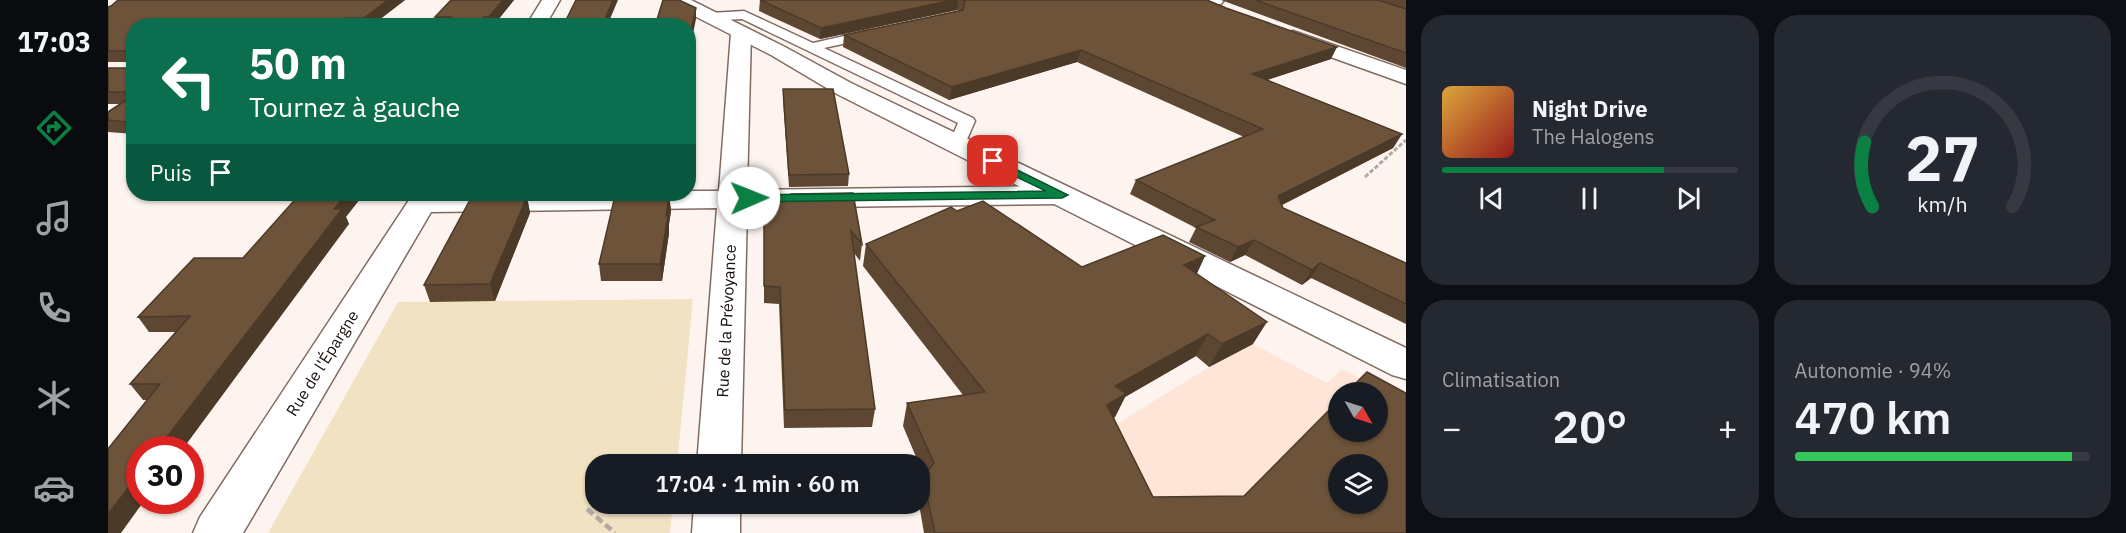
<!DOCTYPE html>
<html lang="fr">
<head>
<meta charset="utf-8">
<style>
  body { margin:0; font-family:"IBM Plex Sans",sans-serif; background:#242831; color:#f1f3f6; height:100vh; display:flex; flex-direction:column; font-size:22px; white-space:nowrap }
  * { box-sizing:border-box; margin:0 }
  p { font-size:20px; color:#9ea1a6 }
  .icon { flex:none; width:33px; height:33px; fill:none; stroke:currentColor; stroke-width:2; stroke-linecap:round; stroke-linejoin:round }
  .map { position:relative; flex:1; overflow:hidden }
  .side { display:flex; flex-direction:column; gap:15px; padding:15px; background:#0d0f14; width:720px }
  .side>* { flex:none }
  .banner { position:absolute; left:18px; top:18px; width:570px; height:183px; border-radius:24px; box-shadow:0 2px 4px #0004; background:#0b6e4f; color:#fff; overflow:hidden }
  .needle { width:39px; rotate:129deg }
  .tools { position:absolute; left:1220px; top:382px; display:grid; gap:12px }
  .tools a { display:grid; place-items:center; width:60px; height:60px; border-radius:50%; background:#171b24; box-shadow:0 2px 4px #0004; font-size:30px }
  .speed { position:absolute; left:18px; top:436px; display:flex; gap:12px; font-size:30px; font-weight:700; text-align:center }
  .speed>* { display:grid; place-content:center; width:78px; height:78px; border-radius:50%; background:#171b24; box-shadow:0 2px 4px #0004; line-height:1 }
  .speed .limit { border:9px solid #d22; background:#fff; color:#111 }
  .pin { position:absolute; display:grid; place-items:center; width:51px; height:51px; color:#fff; margin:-26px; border-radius:12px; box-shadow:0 3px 9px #0006 }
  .me { position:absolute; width:66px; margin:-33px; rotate:89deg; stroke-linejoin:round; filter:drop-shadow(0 0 4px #0008) }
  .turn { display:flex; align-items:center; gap:21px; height:126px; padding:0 24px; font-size:27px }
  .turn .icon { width:78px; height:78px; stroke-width:2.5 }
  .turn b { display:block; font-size:42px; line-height:51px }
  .then { display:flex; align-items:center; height:57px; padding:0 24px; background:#0003; gap:12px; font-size:22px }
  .big { font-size:45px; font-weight:600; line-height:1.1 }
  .side .widget { flex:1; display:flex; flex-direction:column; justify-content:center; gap:9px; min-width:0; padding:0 21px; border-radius:24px; background:#242831 }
  .side .dial { align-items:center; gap:0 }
  .dial svg { height:156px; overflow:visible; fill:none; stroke:#363941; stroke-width:7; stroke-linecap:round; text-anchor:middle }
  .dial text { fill:#f1f3f6; stroke:none }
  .song { display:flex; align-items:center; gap:18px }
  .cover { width:72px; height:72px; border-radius:9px; background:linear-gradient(135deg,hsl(40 70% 55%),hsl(0 70% 35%)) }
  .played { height:6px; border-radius:3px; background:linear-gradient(90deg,#0b8043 75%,#363941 75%) }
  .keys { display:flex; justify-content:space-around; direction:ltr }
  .heat { display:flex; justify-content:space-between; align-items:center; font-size:33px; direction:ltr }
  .charge { height:9px; border-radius:4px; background:linear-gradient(90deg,#34c759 94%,#363941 0) }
  .side .tiles { flex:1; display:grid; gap:15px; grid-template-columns:repeat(2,1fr) }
  .trip { position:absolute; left:477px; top:454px; width:345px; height:60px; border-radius:24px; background:#171b24; box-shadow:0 2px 4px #0004; font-weight:600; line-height:60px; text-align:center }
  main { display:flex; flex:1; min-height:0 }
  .dock { display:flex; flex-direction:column; width:108px; justify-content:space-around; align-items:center; background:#090b0e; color:#9ea1a6 }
  .dock .icon { width:42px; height:42px }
  .dock .active { color:#0b8043 }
  .dock b { font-size:27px; color:#f1f3f6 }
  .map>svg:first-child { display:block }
  .built { fill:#ffe5d8; fill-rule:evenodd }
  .green { fill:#f1e2c4 }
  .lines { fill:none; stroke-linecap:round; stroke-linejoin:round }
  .service-casing { stroke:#816b61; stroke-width:3 }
  .minor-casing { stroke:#816b61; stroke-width:3 }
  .tertiary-casing { stroke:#816b61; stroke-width:3 }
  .path-far1 { stroke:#b3a9a5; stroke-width:3; stroke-dasharray:4.5 2; stroke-linecap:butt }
  .path { stroke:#b3a9a5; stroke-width:4.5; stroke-dasharray:8 4; stroke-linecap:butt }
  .service { fill:#fff; fill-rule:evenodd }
  .minor { fill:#fff; fill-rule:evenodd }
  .tertiary { fill:#fff; fill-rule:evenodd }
  .wall { fill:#5e4732 }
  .shaded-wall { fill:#4c3a29 }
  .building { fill:#6d533a; stroke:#4c3a29; stroke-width:1.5; fill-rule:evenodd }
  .route { fill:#0b8043; stroke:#07532c; stroke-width:1.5 }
  .labels { text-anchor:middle; stroke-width:6; stroke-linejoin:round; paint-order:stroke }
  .street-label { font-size:16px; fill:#160e0a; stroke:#fff }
</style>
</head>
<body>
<main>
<nav class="dock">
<b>17:03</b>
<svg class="icon active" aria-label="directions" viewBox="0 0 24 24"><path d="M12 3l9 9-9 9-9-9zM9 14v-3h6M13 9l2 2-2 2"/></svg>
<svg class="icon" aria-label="music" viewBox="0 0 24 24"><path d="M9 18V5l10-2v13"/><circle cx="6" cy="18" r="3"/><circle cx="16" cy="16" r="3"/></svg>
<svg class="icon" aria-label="phone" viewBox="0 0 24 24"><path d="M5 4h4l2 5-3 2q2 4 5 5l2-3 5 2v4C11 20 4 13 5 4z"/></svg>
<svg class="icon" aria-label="climate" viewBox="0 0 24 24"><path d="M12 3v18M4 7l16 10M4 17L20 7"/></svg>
<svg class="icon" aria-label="car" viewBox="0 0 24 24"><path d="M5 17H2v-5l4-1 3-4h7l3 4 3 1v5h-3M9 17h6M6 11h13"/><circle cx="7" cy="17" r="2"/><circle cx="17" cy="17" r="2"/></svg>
</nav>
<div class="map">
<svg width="1298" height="533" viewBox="0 0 1298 533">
  <rect width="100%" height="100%" fill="#fef4ef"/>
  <!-- built -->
  <path class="built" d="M1145 344 1219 383 1234 369 1298 402V533H816L991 435 1101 367ZM1230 393H1269V432H1230ZM1230 465H1269V504H1230Z"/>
  <!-- green -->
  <path class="green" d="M585 299 569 465H488V504H565L562 533H160L290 302Z"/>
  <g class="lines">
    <defs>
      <path id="service" d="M636 11 705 43 763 30 767 31 769 34 767 37 716 48 865 118 867 121 857 144 849 149 841 144 850 123 634 19 602 21 596 17 602 13Z"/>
      <path id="minor" d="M434 0H452L437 26H418Z
        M1088 0H1116L1113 4 1096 7 1090 6Z
        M633 27 640 29 643 33 639 190 954 186 964 189 968 195 964 201 954 204 639 208 633 465H589L609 208 323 212 135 533H85L92 517 305 194H580V191H611L623 33 626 29Z
        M1185 31 1298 70V84L1178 41 1175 37 1178 33Z
        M586 504H632V533H584Z"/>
      <path id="tertiary" d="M560 0H583L677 47 743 83 1298 348V379L1284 375 727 93 663 55 563 4Z"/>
    </defs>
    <!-- service casing -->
    <use href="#service" class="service-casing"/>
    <!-- minor casing -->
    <use href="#minor" class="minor-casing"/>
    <!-- tertiary casing -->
    <use href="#tertiary" class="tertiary-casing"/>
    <!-- path-far1 -->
    <path class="path-far1" d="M1257 177 1298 140"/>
    <!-- path -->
    <path class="path" d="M479 509 507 533"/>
    <!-- service -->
    <use href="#service" class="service"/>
    <!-- minor -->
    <use href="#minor" class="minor"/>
    <!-- tertiary -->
    <use href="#tertiary" class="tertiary"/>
  </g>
  <!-- wall -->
  <path class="wall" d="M297 0 263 26H26V134L0 132V112L13 104H0V68H21V62H0V7Z
    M406 0 385 26H329L327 17Z
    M652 0H1099L1223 59 1159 80 1294 134 1285 148 1174 205 1175 208 1298 263V324L1203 278 1194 285 1137 255 1122 262 1081 242 1088 228 1022 194 1028 180 1136 137 969 62 841 100 735 47 736 35 852 11 849 10 712 39 651 11Z
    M1113 0H1298V68Z
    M675 89 741 174 740 186 681 187 675 100Z
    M745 193 754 244 752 261 746 253 767 409 764 427 676 428 671 304 656 303V209Z
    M561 195 563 211 561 224V233L554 281H493L491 264Z
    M419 197 422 213 387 301 322 302 316 285Z
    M849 211 974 267 1088 274 1145 344 1101 367 1088 356 1017 397 1007 417 1005 418 1045 497 1298 533H816L811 504H812V493L816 476 795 426 799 403 855 395 755 266 758 244Z
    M238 217 241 224 40 400H35L22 384 68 332H41L30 317Z"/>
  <!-- shaded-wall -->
  <path class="shaded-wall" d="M280 0H297L263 26H258L256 18Z
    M395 0H406L385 26H383L381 17Z
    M505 0H510L499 26H494Z
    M845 0H850L849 10 712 39 713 28Z
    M588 8V19L580 59V43Z
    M376 17 378 26H369Z
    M236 18 239 26H228Z
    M1229 47 1223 59 1138 87 1144 74Z
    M973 50 969 62 841 100 844 87Z
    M1294 134 1285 148 1162 211 1170 196Z
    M238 194H256L238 217 241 224 74 450H49L226 209Z
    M561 195 563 211 561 224V233L554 281 552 264Z
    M419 197 422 213 387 301 382 284Z
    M1146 240 1137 255 1122 262 1130 247Z
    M1097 256 1087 278 1076 265Z
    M1212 263 1203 278 1194 285 1204 270Z
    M1159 322 1145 344 1101 367 1114 344Z
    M1100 334 1088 356 1017 397 1007 417 988 428 1007 386Z
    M32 473V501H36L13 533H0V514Z"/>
  <!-- building -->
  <path class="building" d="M10 0H280L256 18H236L228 26H26V92H0V68H21V51H0V7L3 6Z
    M343 0H395L381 17H376L369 26H335L343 17H327Z
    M468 0H505L494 26H455Z
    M555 0H571L588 8 580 43V26H547Z
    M652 0H845L713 28Z
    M854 0H1099L1118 8 1229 47 1144 74 1294 134 1170 196 1175 208 1298 263V304L1212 263 1204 270 1146 240 1130 247 1088 227 1107 220 1028 180 1155 129 973 50 844 87 736 35 855 10 857 1Z
    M1147 0H1270L1298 9V53Z
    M675 89H725L741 174 681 175Z
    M26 95V123L0 120V112Z
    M745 193 754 244 743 231 767 409 677 410 672 287 656 286V209L683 194Z
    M192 194H238L226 209H234L49 450H32V473L0 514V449L52 384H22L82 316 30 317 86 258H135Z
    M561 195 558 216H560L552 264H491L507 196Z
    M419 197 382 284 316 285 363 198Z
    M875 201 974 267 1055 235 1097 256 1076 265 1159 322 1114 344 1100 334 1007 386 1018 394 999 405 1045 497 1136 496 1230 401V432H1269V393H1238L1259 372 1298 393V533H827L815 477 826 463 799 403 877 392 758 244 843 207 849 211ZM1230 465H1269V504H1230Z"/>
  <!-- route -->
  <path class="route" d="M885 158 960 195 954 198 641 202 635 198 641 195 938 191 881 164V159Z"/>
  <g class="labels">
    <!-- street labels -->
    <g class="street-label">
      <text transform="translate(618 321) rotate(-87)" y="6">Rue de la Prévoyance</text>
      <text transform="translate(214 363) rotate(-58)" y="6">Rue de l'Épargne</text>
    </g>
  </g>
</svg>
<div class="tools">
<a><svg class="needle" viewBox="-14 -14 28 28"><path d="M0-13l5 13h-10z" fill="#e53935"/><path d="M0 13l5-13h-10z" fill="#9ea1a6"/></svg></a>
<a><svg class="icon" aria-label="layers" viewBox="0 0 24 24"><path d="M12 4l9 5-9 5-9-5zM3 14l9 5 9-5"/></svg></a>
</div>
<div class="speed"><div class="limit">30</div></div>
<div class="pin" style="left:885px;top:161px;background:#d93025"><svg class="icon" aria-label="arrive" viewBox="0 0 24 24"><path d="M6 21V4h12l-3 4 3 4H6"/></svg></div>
<svg class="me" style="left:641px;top:198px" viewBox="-20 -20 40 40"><circle r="19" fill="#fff"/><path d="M0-13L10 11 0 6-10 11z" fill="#0b8043"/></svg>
<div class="trip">17:04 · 1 min · 60 m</div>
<div class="banner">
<div class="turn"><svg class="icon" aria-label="left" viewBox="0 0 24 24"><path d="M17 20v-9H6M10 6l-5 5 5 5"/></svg><div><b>50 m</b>Tournez à gauche</div></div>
<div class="then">Puis<svg class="icon" aria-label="arrive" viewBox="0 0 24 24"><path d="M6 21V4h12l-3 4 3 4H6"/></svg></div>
</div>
</div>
<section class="side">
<div class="tiles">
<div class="widget">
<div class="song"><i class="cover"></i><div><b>Night Drive</b><p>The Halogens</p></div></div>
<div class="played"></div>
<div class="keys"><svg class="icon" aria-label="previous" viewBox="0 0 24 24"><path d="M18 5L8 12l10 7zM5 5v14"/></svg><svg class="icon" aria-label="pause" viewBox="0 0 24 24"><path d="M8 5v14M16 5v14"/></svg><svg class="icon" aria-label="next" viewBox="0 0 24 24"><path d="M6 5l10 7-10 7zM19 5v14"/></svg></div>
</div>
<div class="widget dial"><svg viewBox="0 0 100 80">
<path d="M14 69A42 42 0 1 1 86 69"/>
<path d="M14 69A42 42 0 0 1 10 36" stroke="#0b8043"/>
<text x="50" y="56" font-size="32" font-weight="700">27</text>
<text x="50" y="72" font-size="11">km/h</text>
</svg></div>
<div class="widget"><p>Climatisation</p>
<div class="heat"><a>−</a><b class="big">20°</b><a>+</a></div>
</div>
<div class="widget"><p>Autonomie · 94%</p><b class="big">470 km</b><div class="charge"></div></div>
</div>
</section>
</main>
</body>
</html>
